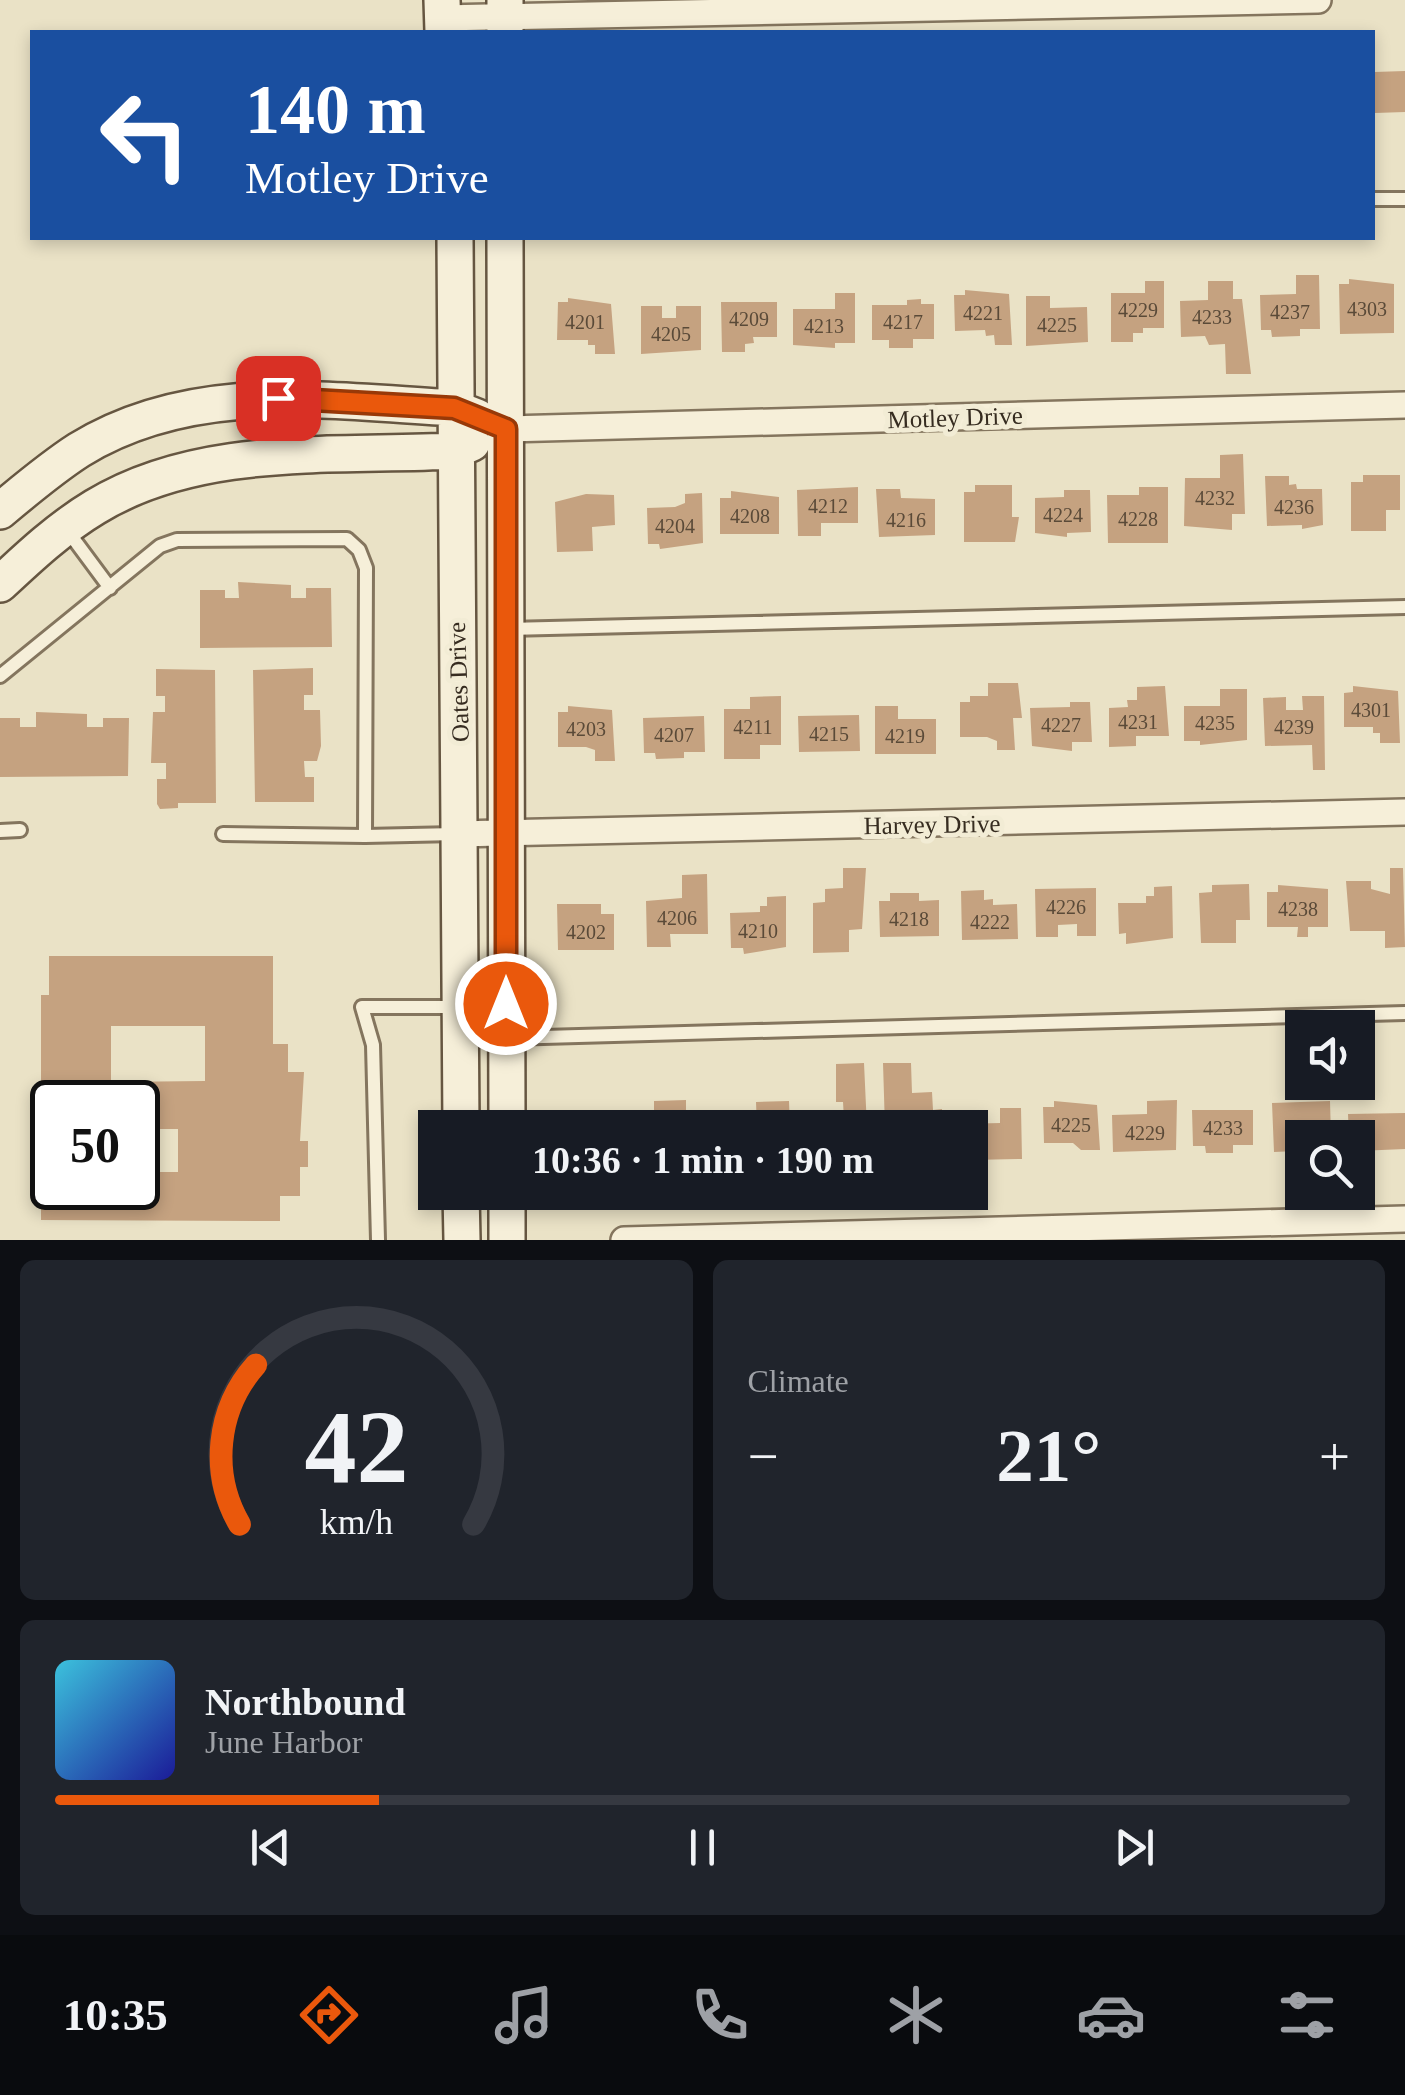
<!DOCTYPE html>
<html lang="en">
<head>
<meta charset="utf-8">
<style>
  body { margin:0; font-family:"Times New Roman",serif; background:#20242c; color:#f1f3f6; height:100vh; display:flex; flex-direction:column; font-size:38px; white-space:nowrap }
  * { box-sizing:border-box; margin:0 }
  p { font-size:32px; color:#9ea1a6 }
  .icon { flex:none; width:55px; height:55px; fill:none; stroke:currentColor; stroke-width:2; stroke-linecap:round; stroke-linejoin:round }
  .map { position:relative; height:1240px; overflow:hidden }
  .panel { display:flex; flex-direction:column; gap:20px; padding:20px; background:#0d0f14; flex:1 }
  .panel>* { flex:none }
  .top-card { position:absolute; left:30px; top:30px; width:1345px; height:210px; border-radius:0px; box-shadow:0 5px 15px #0003; background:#1a4fa0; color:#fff; overflow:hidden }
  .tools { position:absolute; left:1285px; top:1010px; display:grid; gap:20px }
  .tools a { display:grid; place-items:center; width:90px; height:90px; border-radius:0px; background:#171b24; box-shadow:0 5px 15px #0003; font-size:50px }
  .speed { position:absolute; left:30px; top:1080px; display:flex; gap:20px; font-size:50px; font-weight:700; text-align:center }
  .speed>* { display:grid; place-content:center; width:130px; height:130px; border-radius:50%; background:#171b24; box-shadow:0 5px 15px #0003; line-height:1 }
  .speed .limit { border:5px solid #111; border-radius:15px; background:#fff; color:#111 }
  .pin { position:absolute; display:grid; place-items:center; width:85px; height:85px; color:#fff; margin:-42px; border-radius:20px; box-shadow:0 5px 15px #0006 }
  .me { position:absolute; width:110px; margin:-55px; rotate:0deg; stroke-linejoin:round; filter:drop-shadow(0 0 8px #0008) }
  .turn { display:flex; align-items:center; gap:35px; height:210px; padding:0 50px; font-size:45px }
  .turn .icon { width:130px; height:130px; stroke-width:2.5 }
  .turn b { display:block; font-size:70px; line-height:85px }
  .big { font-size:75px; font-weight:700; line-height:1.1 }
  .panel .card { flex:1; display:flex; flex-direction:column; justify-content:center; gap:15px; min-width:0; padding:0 35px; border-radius:15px; background:#20242c }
  .panel .dial { align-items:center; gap:0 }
  .dial svg { height:260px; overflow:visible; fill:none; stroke:#363941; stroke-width:7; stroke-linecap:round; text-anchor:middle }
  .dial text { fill:#f1f3f6; stroke:none }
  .song { display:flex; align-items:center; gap:30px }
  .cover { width:120px; height:120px; border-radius:15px; background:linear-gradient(135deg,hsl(190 70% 55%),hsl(240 70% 35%)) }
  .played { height:10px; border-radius:5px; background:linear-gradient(90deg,#ea580c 25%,#363941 25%) }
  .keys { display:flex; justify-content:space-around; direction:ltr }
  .heat { display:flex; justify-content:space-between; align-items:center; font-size:55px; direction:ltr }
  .panel .tiles { flex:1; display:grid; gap:20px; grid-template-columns:1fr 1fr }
  .card:last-child { grid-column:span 2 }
  .trip { position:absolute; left:418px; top:1110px; width:570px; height:100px; border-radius:0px; background:#171b24; box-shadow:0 5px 15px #0003; font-weight:700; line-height:100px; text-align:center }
  .dock { display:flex; height:160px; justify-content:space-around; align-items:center; background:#090b0e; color:#9ea1a6 }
  .dock .icon { width:70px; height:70px }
  .dock .current { color:#ea580c }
  .dock b { font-size:45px; color:#f1f3f6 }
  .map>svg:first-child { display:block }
  .building { fill:#c5a280; fill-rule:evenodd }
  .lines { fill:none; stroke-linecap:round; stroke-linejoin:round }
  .service-casing { stroke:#84755e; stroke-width:18 }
  .minor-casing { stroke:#84755e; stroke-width:30 }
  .secondary-casing { stroke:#665641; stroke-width:40 }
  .service { stroke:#f6efd9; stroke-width:12 }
  .minor { stroke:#f6efd9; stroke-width:25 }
  .secondary { stroke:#f6efd9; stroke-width:35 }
  .route-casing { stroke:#983908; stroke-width:25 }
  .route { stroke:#ea580c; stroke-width:18 }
  .labels { text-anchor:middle; stroke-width:10; stroke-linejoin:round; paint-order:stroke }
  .number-label { font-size:20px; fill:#5a4a38 }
  .street-label { font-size:25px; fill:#362c20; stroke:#f2ecd5 }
</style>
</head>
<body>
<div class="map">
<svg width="1405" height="1240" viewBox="0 0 1405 1240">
  <rect width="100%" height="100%" fill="#eae2c6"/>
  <!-- building -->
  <path class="building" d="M1405 71V112L1375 113 1374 72Z
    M1296 275H1319L1320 329H1300V336L1272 337 1271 330H1261L1260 295 1296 294Z
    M1349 279 1394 284V333L1340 334 1339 284H1349Z
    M1145 281H1164V328H1143V333H1133V342H1111V293H1145Z
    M1208 281H1233V299H1242L1251 374H1226L1225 344 1209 345 1205 336 1181 337 1180 301 1208 300Z
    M965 290 1009 294 1012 345H995L994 335 986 336 985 330 955 331 954 295H965Z
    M835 293H855V343H835V348L793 345V309H835Z
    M1026 296H1050V308L1087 307 1088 342 1026 346Z
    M568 298 611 304 615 354H595V345H588V340H557L558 302H568Z
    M921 299V304H934V339H913V348H889V340H872V305H907V300Z
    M721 302H777V337H753L754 343 745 344V352H722Z
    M641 306H662V318H676V306H701V350L641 354Z
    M1243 454 1245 514H1232V530L1184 526 1185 478H1220V455Z
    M1363 475H1400V510H1386V531H1351V482H1363Z
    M1265 476H1289V485L1296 484 1297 489H1322L1323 525 1302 529V525L1267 526Z
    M975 485H1012V517H1019L1015 542H964V492H975Z
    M858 487V523H821V536H798L797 490Z
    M1139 487H1168V543H1108L1107 495H1139Z
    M876 489H900L901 498 935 499V535L879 537Z
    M1064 490H1090L1091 532 1067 533V537L1035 533V498L1064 497Z
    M731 491 779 497V534H720V498H731Z
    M702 493 703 543 660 549 659 544H648L647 508 675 507 685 503V494Z
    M586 494 614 495 615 525 592 527 593 551 557 552 555 502Z
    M238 582 291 585V598H306V588H331L332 647 200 648V590H225V598H239Z
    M313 668V695H304V710H320L321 746 317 761H304L305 777H314V802H255L253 670Z
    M156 669 215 670 216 803H178V808L160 809 157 804V779H166V763H151L153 712H165V696H156Z
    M988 683H1018L1022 718H1013L1015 750H997V741L987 737H960V702H970V696H988Z
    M1165 686 1169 736H1136V746L1109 747V708L1128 707 1127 700H1137V687Z
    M1353 686 1398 691 1400 743H1380V733H1373V727H1344V693L1353 692Z
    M1220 689H1247V740L1200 745V741H1184V706H1220Z
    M781 696V745H760V759H724V709H750V697Z
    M1302 696H1324L1325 770H1313L1312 745 1265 746 1263 698 1286 697V710H1303Z
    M1070 702H1090L1092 742H1072V751L1032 746 1030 708 1070 707Z
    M568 706 612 710 615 761H595V750L586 747H558V712H568Z
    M875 706H898V719H936V754H875Z
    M36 712 87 714V727H103V718H129L128 776 0 777V718H20V727H36Z
    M859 715 860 751 799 752 798 716Z
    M704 716 705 752H684V758L656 759 655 753H644L643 718Z
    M843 868H866L862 929 849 930V952L813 953V903L825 902V889L843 888Z
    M1390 868H1403L1405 947 1385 948V931H1350L1346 881H1371V889L1390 894Z
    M707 874 708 934H670L671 947H647L646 901 682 898V875Z
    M1249 884 1250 920H1236V943H1201L1199 893 1212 892V885Z
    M1278 885 1328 889V927H1308V937H1297L1298 927H1267V892H1278Z
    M1172 886 1173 938 1126 944V933L1119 934 1118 903H1146V896H1154V887Z
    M1096 888V936H1077V924L1058 925V937H1036L1035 889Z
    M984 890V900L993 899V905L1017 904 1018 939 962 940 961 891Z
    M890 893H919V901L939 900V936L880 937 879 901H890Z
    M786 896V947L744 954 743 948H731L730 913 760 912V906H767V897Z
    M557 904H601V914H614V950H558Z
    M49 956H273V1044H288V1072H304L300 1141H308V1167H300V1196H280V1221L41 1220V995H49ZM111 1026H205V1081L111 1082ZM52 1102H138V1129H178V1172H138V1188H52Z
    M864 1063 867 1128H804V1120L844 1119 843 1102H836V1064Z
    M883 1063H911L912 1093 932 1092 933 1110 942 1109V1128H885Z
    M686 1100V1114H710L711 1128H654V1101Z
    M1177 1100 1176 1150 1113 1152 1112 1115 1147 1114V1101Z
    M789 1101 790 1128H757L756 1102Z
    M1054 1101 1097 1105 1100 1150H1081L1073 1143H1044L1043 1107H1054Z
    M1330 1101 1331 1137 1302 1138 1297 1151 1274 1152 1272 1103Z
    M1000 1108H1021L1022 1159 970 1160V1128L961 1124 1000 1123Z
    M1192 1110H1253V1145H1233V1153H1206L1205 1146H1193Z
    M1405 1113V1149L1358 1151V1138H1349L1348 1114Z"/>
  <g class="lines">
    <defs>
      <path id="service" d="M1372 199H1405
        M67 530 110 588
        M508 629 1405 607
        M0 676 160 546 177 540 347 539 359 550 366 568 365 836 456 834
        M0 831 20 830
        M223 834 365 836
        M508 1038 1405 1013
        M378 1240 373 1045 362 1007H458"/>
      <path id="minor" d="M443 18 1318 0
        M505 429 1405 405
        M459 834 1405 812
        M624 1240 1405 1219"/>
      <path id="secondary" d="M442 0 443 32
        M505 32V0
        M455 238 461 1128
        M505 238 507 1128
        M0 511C25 490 51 468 79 450 193 380 328 401 454 408L477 417
        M0 584C30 556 60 528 95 507 200 443 336 457 454 451L472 443
        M461 1192 462 1240
        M507 1192V1240"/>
    </defs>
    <!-- service casing -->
    <use href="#service" class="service-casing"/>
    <!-- minor casing -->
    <use href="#minor" class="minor-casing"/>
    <!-- secondary casing -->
    <use href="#secondary" class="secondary-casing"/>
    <!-- service -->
    <use href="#service" class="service"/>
    <!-- minor -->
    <use href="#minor" class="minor"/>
    <!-- secondary -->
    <use href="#secondary" class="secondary"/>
  </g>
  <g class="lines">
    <defs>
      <path id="route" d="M278 398 454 408 506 429V1004"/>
    </defs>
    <!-- route casing -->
    <use href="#route" class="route-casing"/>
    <!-- route -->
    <use href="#route" class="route"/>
  </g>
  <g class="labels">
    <!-- number labels -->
    <g class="number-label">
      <text x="1367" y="316">4303</text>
      <text x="1138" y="317">4229</text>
      <text x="1290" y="319">4237</text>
      <text x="983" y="320">4221</text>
      <text x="1212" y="324">4233</text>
      <text x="749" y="326">4209</text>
      <text x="585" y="329">4201</text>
      <text x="903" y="329">4217</text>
      <text x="1057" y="332">4225</text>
      <text x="824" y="333">4213</text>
      <text x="671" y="341">4205</text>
      <text x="1215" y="505">4232</text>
      <text x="828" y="513">4212</text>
      <text x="1294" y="514">4236</text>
      <text x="1063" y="522">4224</text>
      <text x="750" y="523">4208</text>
      <text x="1138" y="526">4228</text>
      <text x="906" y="527">4216</text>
      <text x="675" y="533">4204</text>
      <text x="1371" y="717">4301</text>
      <text x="1138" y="729">4231</text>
      <text x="1215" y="730">4235</text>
      <text x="1061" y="732">4227</text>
      <text x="753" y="734">4211</text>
      <text x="1294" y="734">4239</text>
      <text x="586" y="736">4203</text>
      <text x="829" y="741">4215</text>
      <text x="674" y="742">4207</text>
      <text x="905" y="743">4219</text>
      <text x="1066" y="914">4226</text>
      <text x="1298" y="916">4238</text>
      <text x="677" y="925">4206</text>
      <text x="909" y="926">4218</text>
      <text x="990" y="929">4222</text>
      <text x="758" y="938">4210</text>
      <text x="586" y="939">4202</text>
      <text x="1071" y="1132">4225</text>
      <text x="1223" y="1135">4233</text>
      <text x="1145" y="1140">4229</text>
    </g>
    <!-- street labels -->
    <g class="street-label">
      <text transform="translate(955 417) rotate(-2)" y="9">Motley Drive</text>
      <text transform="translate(458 682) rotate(-92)" y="9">Oates Drive</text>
      <text transform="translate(932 824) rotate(-1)" y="9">Harvey Drive</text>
    </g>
  </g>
</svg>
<div class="tools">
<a><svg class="icon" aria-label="sound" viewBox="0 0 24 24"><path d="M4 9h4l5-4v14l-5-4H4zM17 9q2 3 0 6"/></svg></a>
<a><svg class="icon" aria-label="search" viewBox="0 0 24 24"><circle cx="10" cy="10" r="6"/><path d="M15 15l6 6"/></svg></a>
</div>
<div class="speed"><div class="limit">50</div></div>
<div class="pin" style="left:278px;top:398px;background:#d93025"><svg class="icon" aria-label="arrive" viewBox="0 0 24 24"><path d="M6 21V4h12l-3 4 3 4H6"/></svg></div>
<svg class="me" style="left:506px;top:1004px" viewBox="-20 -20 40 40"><circle r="17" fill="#ea580c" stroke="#fff" stroke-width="3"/><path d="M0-11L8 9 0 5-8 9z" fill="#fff"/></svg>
<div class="trip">10:36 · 1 min · 190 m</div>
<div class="top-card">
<div class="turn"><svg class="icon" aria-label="left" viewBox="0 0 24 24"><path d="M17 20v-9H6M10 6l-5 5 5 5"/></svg><div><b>140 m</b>Motley Drive</div></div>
</div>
</div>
<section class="panel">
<div class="tiles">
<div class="card dial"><svg viewBox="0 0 100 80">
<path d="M14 69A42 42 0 1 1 86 69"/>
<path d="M14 69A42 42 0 0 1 19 20" stroke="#ea580c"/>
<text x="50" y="56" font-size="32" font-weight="700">42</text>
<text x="50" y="72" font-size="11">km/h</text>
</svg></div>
<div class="card"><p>Climate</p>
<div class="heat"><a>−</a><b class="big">21°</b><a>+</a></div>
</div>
<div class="card">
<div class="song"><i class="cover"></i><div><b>Northbound</b><p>June Harbor</p></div></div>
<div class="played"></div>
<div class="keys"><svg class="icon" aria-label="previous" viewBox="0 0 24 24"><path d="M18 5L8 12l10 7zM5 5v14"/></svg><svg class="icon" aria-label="pause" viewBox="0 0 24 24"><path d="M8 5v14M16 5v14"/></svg><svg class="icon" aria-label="next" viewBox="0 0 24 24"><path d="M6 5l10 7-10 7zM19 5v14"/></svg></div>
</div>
</div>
</section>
<nav class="dock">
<b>10:35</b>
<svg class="icon current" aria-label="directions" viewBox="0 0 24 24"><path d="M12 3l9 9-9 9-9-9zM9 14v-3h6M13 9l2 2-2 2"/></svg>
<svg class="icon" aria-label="music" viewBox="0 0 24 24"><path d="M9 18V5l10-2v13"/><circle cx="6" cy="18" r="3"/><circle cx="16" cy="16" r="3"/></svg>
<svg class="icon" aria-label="phone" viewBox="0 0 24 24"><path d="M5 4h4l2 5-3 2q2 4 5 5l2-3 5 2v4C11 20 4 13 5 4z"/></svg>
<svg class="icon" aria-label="climate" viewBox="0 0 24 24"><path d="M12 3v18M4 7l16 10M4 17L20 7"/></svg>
<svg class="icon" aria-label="car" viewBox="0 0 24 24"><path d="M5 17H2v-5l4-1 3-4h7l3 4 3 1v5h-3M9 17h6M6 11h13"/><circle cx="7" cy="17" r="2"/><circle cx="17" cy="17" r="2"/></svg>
<svg class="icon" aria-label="filters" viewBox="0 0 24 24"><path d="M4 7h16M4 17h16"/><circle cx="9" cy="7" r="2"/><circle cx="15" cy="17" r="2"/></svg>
</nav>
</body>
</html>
